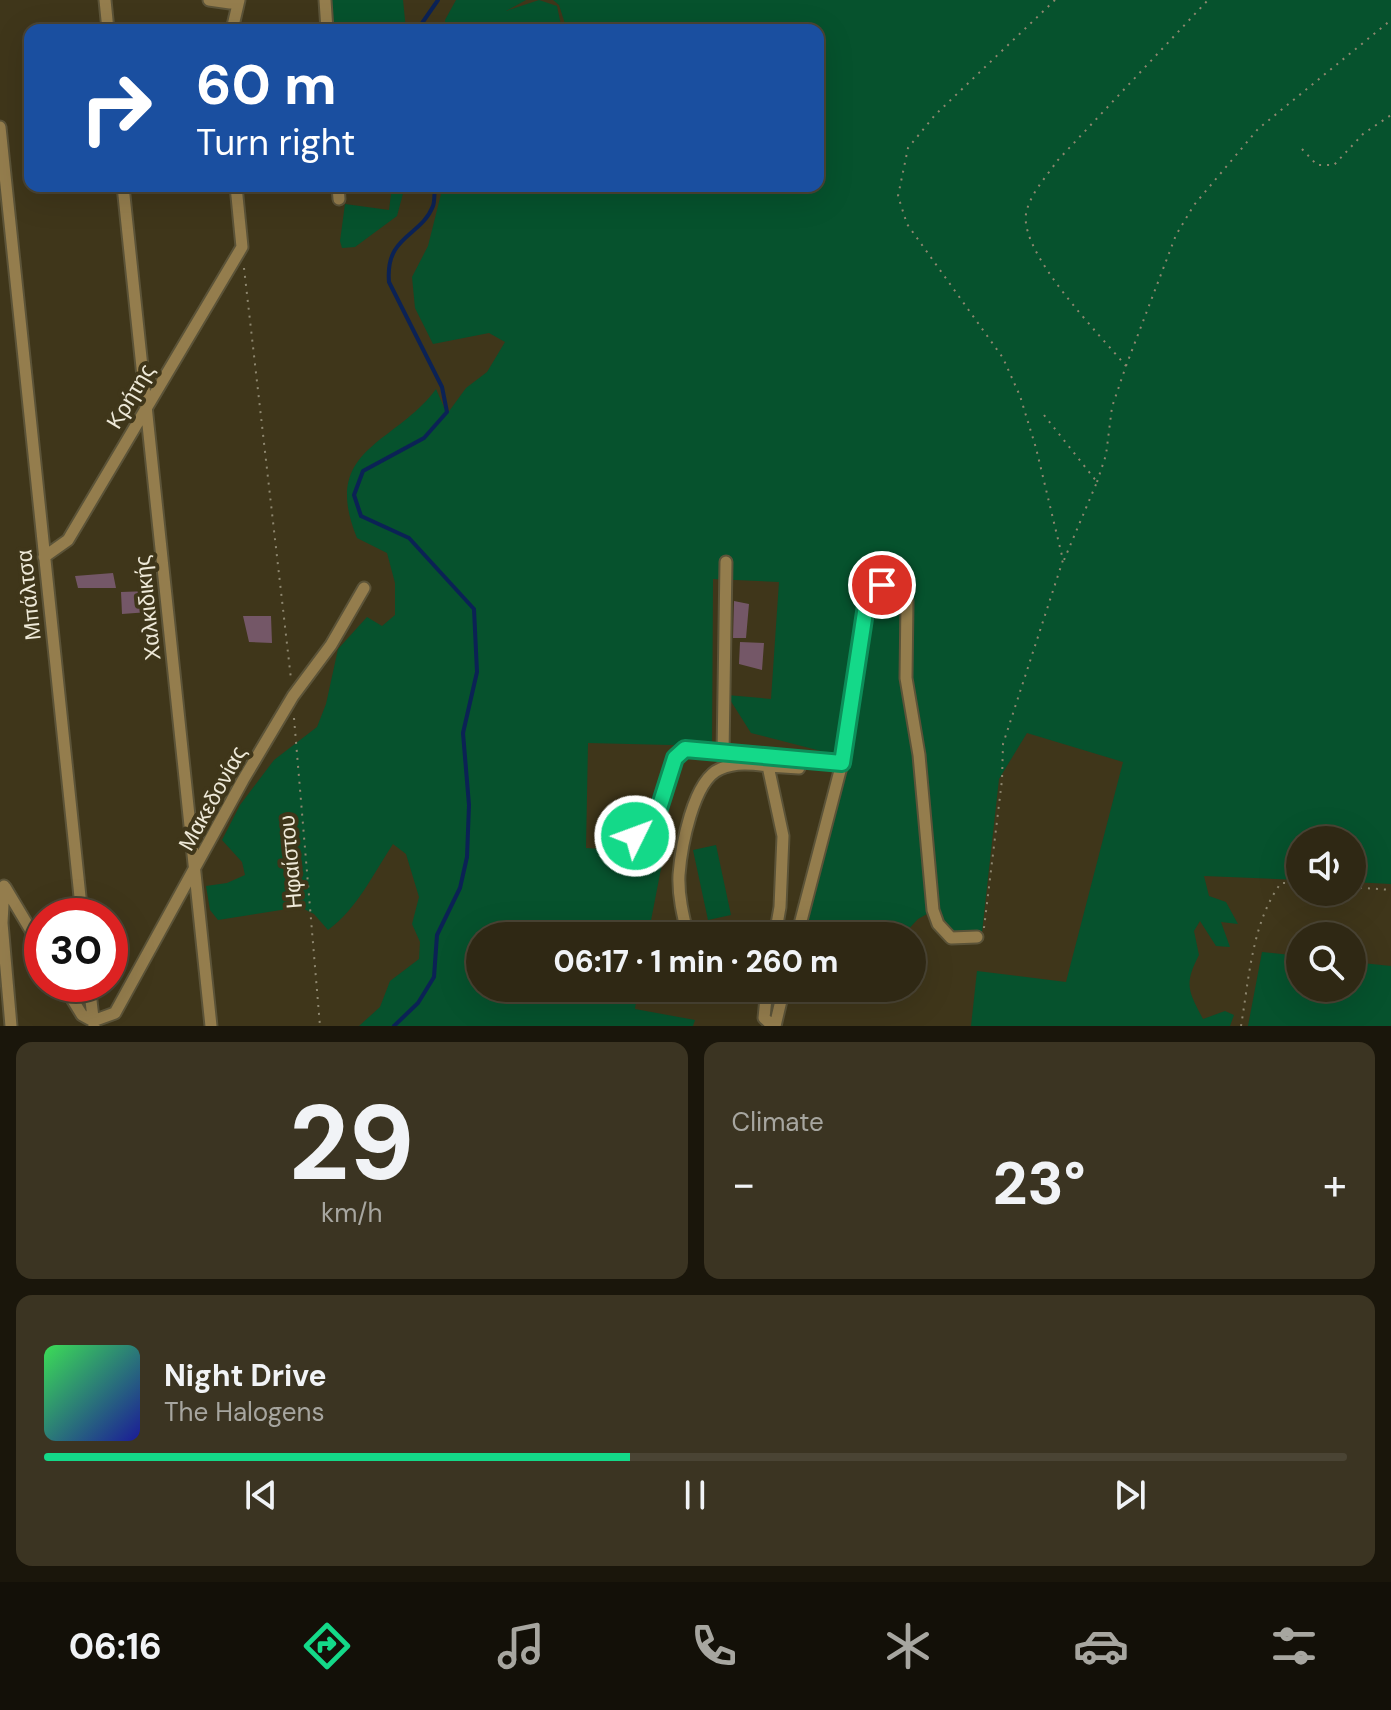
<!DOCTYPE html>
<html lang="en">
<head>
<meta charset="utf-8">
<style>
  body { margin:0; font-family:"DM Sans",sans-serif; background:#3b3422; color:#f1f3f6; height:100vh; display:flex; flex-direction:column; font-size:30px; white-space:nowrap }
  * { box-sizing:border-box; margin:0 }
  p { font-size:26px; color:#a7a6a0 }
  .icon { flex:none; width:44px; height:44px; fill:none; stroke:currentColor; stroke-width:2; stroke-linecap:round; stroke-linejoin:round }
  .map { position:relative; height:1026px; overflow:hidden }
  .panel { display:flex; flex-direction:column; gap:16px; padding:16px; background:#1a160b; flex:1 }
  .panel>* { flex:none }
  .hud { position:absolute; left:24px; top:24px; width:800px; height:168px; border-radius:16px; box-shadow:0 8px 32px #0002,0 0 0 2px #4a4434; background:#1a4fa0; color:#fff; overflow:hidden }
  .fabs { position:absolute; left:1286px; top:826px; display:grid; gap:16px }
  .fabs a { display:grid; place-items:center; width:80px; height:80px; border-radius:50%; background:#2f2814; box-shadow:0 8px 32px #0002,0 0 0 2px #4a4434; font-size:40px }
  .speed { position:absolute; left:24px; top:898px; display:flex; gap:16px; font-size:40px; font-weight:700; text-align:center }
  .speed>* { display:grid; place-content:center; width:104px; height:104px; border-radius:50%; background:#2f2814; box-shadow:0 8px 32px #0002,0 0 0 2px #4a4434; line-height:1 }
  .speed .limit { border:12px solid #d22; background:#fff; color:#111 }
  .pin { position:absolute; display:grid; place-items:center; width:68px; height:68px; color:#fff; margin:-34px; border:4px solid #fff; border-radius:50%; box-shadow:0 2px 8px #0007 }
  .me { position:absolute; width:88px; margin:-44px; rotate:48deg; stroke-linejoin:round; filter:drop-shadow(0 0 6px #0008) }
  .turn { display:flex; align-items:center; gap:28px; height:168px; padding:0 40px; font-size:36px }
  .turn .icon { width:104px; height:104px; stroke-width:2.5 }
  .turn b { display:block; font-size:56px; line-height:68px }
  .big { font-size:60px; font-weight:800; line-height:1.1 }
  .panel .card { flex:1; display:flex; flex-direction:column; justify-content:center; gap:12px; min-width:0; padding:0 28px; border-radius:16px; background:#3b3422 }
  .panel .dial { align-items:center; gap:0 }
  .dial b { font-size:104px; line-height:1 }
  .song { display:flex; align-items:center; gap:24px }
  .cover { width:96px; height:96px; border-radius:12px; background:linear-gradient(135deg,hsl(130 70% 55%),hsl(240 70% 35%)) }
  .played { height:8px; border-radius:4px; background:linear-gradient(90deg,#14d989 45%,#4a4434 45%) }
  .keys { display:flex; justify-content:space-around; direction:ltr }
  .heat { display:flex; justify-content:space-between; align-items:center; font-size:44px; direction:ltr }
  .panel .tiles { flex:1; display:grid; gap:16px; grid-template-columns:1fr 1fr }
  .card:last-child { grid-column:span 2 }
  .trip { position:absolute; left:466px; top:922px; width:460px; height:80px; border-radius:40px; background:#2f2814; box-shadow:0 8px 32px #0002,0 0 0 2px #4a4434; font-weight:800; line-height:80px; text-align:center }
  .tab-bar { display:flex; height:128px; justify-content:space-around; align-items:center; background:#131008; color:#a7a6a0 }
  .tab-bar .icon { width:56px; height:56px }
  .tab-bar .current { color:#14d989 }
  .tab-bar b { font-size:36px; color:#f1f3f6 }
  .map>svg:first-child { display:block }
  .green { fill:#06522d }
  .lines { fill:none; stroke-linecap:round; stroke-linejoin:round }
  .stream { stroke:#0b2255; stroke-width:4 }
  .building { fill:#745767 }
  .street-casing { stroke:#5b5338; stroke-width:15 }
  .path { stroke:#8e876f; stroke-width:2; stroke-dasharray:2 6; stroke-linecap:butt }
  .street { stroke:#947d4d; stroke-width:11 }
  .route-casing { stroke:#0d8d59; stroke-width:20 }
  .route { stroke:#14d989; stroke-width:14 }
  .labels { text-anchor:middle; stroke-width:8; stroke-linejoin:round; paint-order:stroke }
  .street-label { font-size:22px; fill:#eee9d8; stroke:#3f361a }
</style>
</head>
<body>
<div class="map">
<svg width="1391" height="1026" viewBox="0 0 1391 1026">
  <rect width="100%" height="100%" fill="#3f361a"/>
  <!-- green -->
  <path class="green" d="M331 0H403L406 30H333Z
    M456 0H526L506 11 539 0 557 6 562 30H445V20Z
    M553 0H1391V884L1352 882V840H1300V880L1204 876 1209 896 1226 902 1238 924 1221 922 1230 947 1216 946 1200 921 1194 931 1199 955C1184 984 1188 991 1203 1019L1225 1011 1234 1015 1230 1026H971L977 971 1066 982 1123 762 1027 733 999 779 981 941C951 945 938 943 927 914L918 919 902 936H800L848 758 751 733 727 695 771 699 779 582 713 579 712 746 588 743 586 848 664 853 648 936H480V988H638L635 1009 695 1020 693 1026H359L380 1007 390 981 419 959 420 942 412 924 419 897 406 854 393 844C373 874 358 908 328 930L314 914 300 907 218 920 210 910 206 886 227 883 245 875 242 862 222 840 240 805 274 760 317 727 326 704 338 649 367 617 382 626 395 615V583L387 553 357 538C320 448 395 445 436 389L447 414 466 388 487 372 505 342 489 333 433 344 415 308 412 277 428 246 443 186H818V30H567L559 5Z
    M392 186H405L397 216 355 247 342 248 340 241 345 204 389 210Z
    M716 845 731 915 708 920 693 850Z
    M1262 952 1300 956V988H1352V962L1391 966V1026H1248Z"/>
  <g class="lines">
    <!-- stream -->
    <path class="stream" d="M421 30 420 26 438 0
      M394 1026 418 1003 434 977 437 935 460 888 467 857 469 805 463 733 477 672 474 609 409 538 361 516 354 495 363 471 424 438 447 412 442 387 389 282C385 235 421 237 433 206 435 201 434 192 435 186"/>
  </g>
  <!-- building -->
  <path class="building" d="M113 573 116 588H78L75 576Z
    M149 591V612L122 614 121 592Z
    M734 601 749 604 746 638H733Z
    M243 616H271L272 643 249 642Z
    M740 642 764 643 762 670 739 664Z"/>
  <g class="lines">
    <defs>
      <path id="street" d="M105 0 108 30
        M209 0 230 3 238 0
        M325 0 327 30
        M232 30 239 0
        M0 127 82 916
        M123 186 211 1026
        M338 186 339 199
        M44 557 68 540 242 247 236 186
        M723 754 726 562
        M768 766 799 768
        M623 820 642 841 650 837 675 758 685 749 842 763
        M4 886 2 923 11 1026
        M5 887 42 949
        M688 936C683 916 678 895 679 875 681 848 693 780 720 769 736 762 752 764 768 766L783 836 780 907 775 936
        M797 936 842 763 867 599 873 591 888 584 903 591 907 601 906 678 919 755 933 910 938 924 951 938 977 937
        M63 984 82 1015 93 1021 115 1013 243 780 293 696 331 645 364 588
        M89 984 94 1026
        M767 988 764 1018 773 1026
        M775 1026 784 988"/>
    </defs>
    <!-- street casing -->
    <use href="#street" class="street-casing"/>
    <!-- path -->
    <path class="path" d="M1302 149 1317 165H1334L1363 134 1391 115
      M244 268 291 679
      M1126 366 1176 235 1194 205 1258 129 1391 20
      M1044 415 1097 482 1064 560
      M1097 482 1106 455 1112 407 1126 366C1100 335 1020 254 1026 214 1029 195 1047 176 1057 161L1208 0
      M294 718 320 1026
      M1352 887 1391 890
      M984 928 1002 780 1003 744 1063 560 1036 448 1020 396 1003 358 907 224 898 196 908 148 935 115 1055 0
      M1241 1026C1249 979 1252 922 1281 883H1300"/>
    <!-- street -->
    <use href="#street" class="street"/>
  </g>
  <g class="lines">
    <defs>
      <path id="route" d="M635 836 642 841 650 837 675 758 685 749 842 763 867 599 882 585"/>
    </defs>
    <!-- route casing -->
    <use href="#route" class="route-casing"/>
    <!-- route -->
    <use href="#route" class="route"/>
  </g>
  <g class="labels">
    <!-- street labels -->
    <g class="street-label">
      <text transform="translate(130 396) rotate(-59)" y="8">Κρήτης</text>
      <text transform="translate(28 595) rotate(-96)" y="8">Μπάλτσα</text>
      <text transform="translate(147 608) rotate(-96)" y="8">Χαλκιδικής</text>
      <text transform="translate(212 798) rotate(-61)" y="8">Μακεδονίας</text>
      <text transform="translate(290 862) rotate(-95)" y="8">Ηφαίστου</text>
    </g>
  </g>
</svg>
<div class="fabs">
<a><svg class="icon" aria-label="sound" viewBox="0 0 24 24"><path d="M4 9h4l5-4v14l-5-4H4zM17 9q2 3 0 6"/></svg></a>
<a><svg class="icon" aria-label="search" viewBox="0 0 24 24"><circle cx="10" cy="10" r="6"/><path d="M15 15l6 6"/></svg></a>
</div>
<div class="speed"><div class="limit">30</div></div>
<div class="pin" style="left:882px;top:585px;background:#d93025"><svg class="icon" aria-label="arrive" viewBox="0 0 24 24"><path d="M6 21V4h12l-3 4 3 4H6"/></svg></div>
<svg class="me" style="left:635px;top:836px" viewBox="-20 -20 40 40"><circle r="17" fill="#14d989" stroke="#fff" stroke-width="3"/><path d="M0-11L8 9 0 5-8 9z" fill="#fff"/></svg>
<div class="trip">06:17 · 1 min · 260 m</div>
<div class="hud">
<div class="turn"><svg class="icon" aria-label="right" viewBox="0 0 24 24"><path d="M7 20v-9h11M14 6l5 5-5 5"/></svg><div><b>60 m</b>Turn right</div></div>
</div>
</div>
<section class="panel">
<div class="tiles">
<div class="card dial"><b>29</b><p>km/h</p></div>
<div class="card"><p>Climate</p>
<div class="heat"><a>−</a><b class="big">23°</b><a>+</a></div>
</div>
<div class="card">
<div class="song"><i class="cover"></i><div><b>Night Drive</b><p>The Halogens</p></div></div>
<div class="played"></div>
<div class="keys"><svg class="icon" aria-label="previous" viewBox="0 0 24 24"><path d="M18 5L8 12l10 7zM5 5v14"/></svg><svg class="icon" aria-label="pause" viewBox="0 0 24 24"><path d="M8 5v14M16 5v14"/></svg><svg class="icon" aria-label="next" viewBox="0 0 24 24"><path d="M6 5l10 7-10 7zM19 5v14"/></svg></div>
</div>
</div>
</section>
<nav class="tab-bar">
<b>06:16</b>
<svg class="icon current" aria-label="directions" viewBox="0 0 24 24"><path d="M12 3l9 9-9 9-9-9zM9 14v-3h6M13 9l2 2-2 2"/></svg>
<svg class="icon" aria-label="music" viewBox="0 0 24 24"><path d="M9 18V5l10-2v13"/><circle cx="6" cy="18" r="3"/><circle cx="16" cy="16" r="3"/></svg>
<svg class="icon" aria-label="phone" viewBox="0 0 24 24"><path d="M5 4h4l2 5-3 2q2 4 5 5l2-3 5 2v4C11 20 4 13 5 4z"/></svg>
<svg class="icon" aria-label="climate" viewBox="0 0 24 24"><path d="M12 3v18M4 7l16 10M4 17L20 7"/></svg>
<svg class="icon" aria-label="car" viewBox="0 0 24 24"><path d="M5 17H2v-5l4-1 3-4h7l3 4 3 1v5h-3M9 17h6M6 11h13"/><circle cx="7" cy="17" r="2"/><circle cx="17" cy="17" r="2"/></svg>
<svg class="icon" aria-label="filters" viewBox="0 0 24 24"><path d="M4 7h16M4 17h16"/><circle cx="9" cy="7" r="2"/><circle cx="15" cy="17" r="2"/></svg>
</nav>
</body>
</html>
